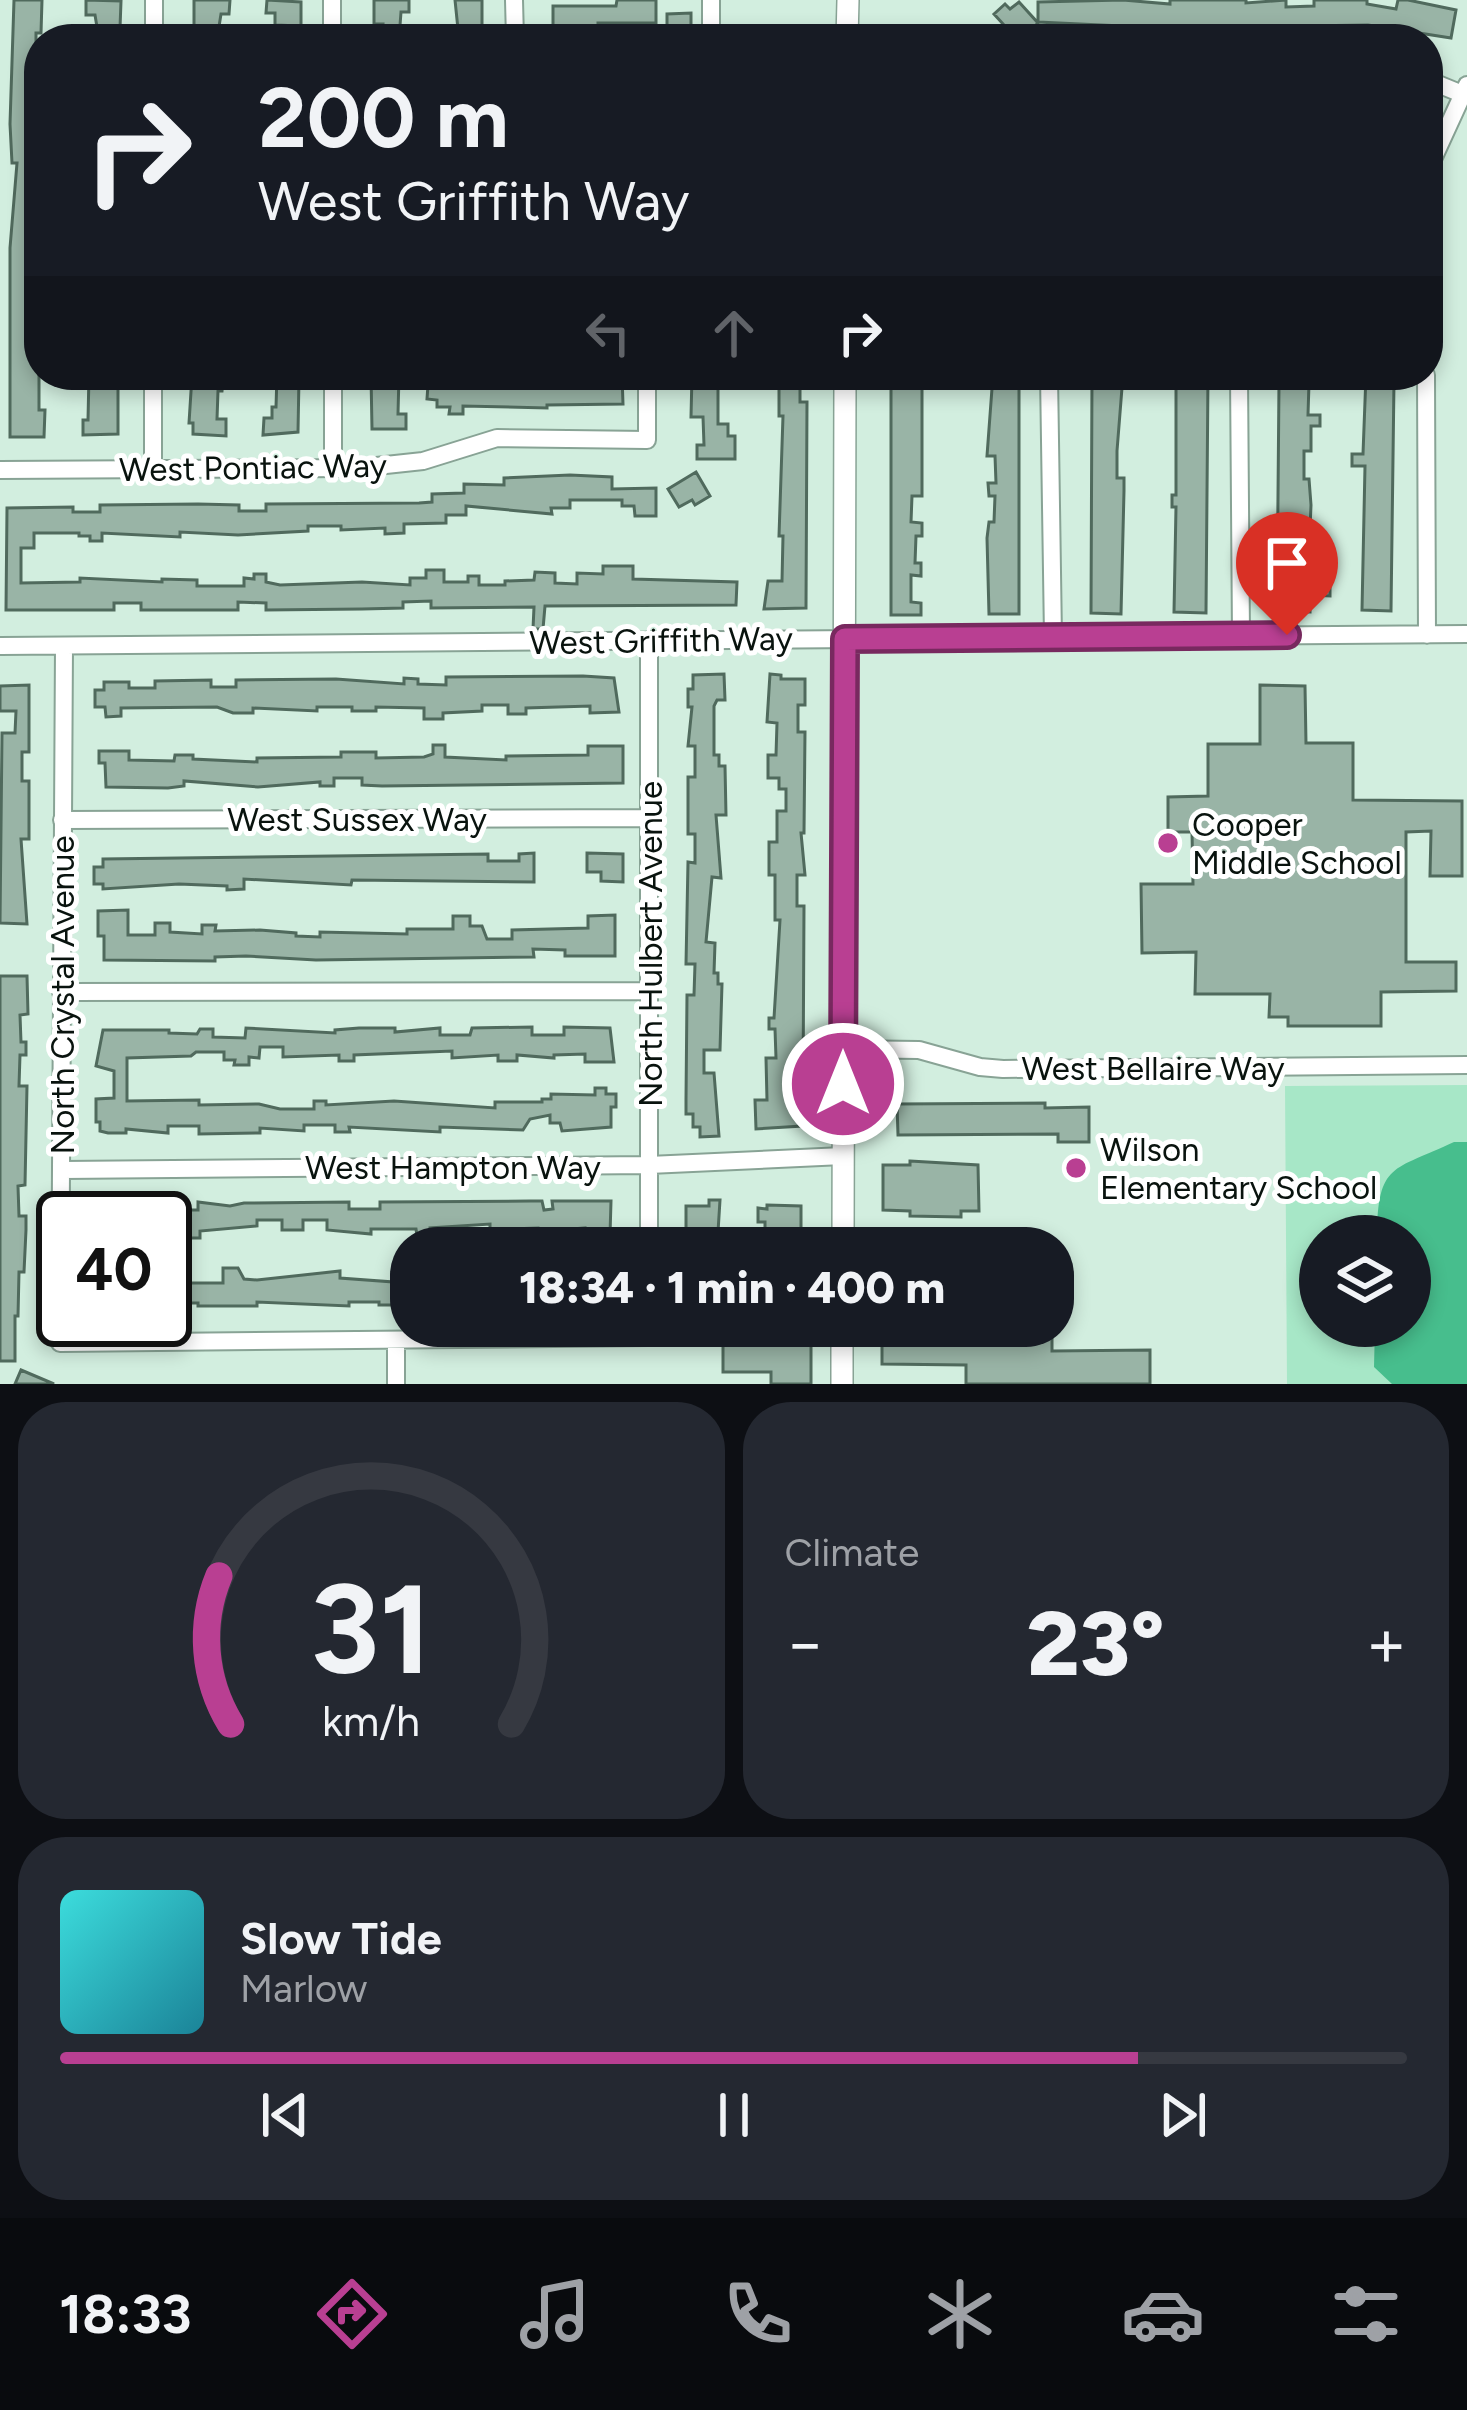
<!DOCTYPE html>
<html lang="en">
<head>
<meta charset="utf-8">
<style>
  body { margin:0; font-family:Figtree,sans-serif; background:#242831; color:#f1f3f6; height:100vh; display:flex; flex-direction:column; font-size:45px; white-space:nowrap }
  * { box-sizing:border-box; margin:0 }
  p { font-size:39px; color:#9ea1a6 }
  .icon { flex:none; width:66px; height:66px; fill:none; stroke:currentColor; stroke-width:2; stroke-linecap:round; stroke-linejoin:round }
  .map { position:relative; height:1384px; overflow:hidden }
  .sheet { display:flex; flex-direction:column; gap:18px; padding:18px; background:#0d0f14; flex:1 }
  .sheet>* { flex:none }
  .guide { position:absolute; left:24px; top:24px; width:1419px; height:366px; border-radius:48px; box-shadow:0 6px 18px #0003; background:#171b24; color:#f1f3f6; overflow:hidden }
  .controls { position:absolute; left:1299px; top:1215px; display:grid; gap:24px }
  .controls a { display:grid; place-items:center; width:132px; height:132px; border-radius:50%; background:#171b24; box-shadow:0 6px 18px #0003; font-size:60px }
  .speed { position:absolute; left:36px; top:1191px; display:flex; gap:24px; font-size:60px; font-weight:700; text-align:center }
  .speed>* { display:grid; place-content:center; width:156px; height:156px; border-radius:50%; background:#171b24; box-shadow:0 6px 18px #0003; line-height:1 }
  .speed .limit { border:6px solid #111; border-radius:18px; background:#fff; color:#111 }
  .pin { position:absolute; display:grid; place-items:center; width:102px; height:102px; color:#fff; margin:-123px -51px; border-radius:50% 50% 50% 0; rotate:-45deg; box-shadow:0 0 12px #0007 }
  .pin .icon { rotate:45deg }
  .me { position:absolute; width:132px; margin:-66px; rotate:0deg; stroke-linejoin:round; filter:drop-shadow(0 0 9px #0008) }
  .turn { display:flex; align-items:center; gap:42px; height:252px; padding:0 36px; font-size:54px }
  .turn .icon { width:156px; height:156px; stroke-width:2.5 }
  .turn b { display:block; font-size:84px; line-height:102px }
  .lanes { display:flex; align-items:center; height:114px; padding:0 36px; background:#0003; justify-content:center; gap:60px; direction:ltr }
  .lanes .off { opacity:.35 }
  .big { font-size:90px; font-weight:800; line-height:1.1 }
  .sheet .widget { flex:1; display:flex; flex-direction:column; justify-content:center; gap:18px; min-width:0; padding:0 42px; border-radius:48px; background:#242831 }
  .sheet .dial { align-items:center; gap:0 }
  .dial svg { height:312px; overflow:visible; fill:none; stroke:#363941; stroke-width:7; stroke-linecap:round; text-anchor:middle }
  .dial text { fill:#f1f3f6; stroke:none }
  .song { display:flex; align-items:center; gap:36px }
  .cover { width:144px; height:144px; border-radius:18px; background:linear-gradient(135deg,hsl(180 70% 55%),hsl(190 70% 35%)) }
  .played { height:12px; border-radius:6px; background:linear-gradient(90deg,#b93f92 80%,#363941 80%) }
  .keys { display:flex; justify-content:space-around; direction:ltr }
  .heat { display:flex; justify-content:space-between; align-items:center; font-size:66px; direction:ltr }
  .sheet .tiles { flex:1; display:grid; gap:18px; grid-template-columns:1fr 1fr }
  .widget:last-child { grid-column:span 2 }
  .trip { position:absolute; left:390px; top:1227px; width:684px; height:120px; border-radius:48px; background:#171b24; box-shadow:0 6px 18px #0003; font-weight:800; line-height:120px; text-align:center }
  .dock { display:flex; height:192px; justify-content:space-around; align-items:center; background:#090b0e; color:#9ea1a6 }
  .dock .icon { width:84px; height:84px }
  .dock .selected { color:#b93f92 }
  .dock b { font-size:54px; color:#f1f3f6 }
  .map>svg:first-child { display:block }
  .green { fill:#a7e7c7; fill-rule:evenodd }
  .water { fill:#47be8d }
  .building { fill:#99b4a6; stroke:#506a5d; stroke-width:3 }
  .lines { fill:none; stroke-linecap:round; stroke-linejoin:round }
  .street-casing { stroke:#88a395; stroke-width:20 }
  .secondary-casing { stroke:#88a395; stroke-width:24 }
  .street { stroke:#fff; stroke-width:16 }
  .secondary { stroke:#fff; stroke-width:21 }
  .route-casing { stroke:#78295f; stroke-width:30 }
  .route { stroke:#b93f92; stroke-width:21 }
  .poi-dot { fill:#b93f92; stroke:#fff; stroke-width:4.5 }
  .labels { text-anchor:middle; stroke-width:10; stroke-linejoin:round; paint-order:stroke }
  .street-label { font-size:33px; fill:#09130e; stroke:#fff }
  .poi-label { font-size:33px; fill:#09130e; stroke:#fff; text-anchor:start }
</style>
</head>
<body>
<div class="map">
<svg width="1467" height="1384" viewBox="0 0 1467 1384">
  <rect width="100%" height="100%" fill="#d2eedf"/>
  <!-- green -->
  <path class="green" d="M1467 1085V1384H1287L1285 1086ZM1320 1236H1410V1326H1320Z"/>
  <!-- water -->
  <path class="water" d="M1454 1142H1467V1384H1392L1374 1367 1375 1326H1410V1236H1377C1378 1162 1393 1171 1454 1142Z"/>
  <!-- building -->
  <path class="building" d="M14 0H42L41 33H36V88H39L35 169H39V244L34 329H39V410H45L44 437H10V248L17 163H12L10 124Z
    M86 0 121 1 120 28H112V39H99L95 15H86Z
    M194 0H230L229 14H221L217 39H202V26H194Z
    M267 0 301 2V26L275 25V13H266Z
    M374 0H409V12H401L399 39H382L383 24H374Z
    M455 0H482V39H459Z
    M617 0H656V23H598V36L553 32V6H616Z
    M1123 0 1170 4V0H1246V3L1286 0V7L1314 6V0H1367V4L1396 9 1398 0H1408L1456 10 1451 38 1368 25 1164 28 1038 22V2Z
    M1019 2 1038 23 1020 39H1006L998 30 1004 25 994 14 1005 4 1010 9Z
    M691 13V26H667V14Z
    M89 375 118 378V434L83 435V420H88Z
    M217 375V379H223L222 391H218L217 419H226V436L193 434V423H189L192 376Z
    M277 375 299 377 298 432 263 435 264 418H272V407H276Z
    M371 375H399L398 414H406V429H372Z
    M512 375H530V378H547V382L595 381 606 375H622L623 404 547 405V408L463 406V414H449L450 407H437V400L427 399 428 385 474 386V377Z
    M692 375H718V424H728V436H735V459H697V445H704L703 417H691Z
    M779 375H800V402H807L806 608 764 609 768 581H782L783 536H779L783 416H779Z
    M891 375H922V496H912L911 522 922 523V536H916L915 563H921V576L911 575V602L921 603V615H891Z
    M993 375H1019V614H989L987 538 989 522H994L995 496H989L988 483H996L995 456H987Z
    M1092 375H1123L1117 451V478H1124V491L1121 614 1091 613Z
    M1187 375H1208L1206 613 1174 612 1176 507H1172V495H1176V382H1187Z
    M1284 375H1304V383H1309L1308 415H1320V426H1311V451H1304V479H1309L1311 505 1308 575 1330 576V596L1310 595V612L1277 611 1279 382H1284Z
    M1366 375H1389V381H1394L1391 611 1362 610 1365 466H1352V454H1363Z
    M696 472 710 496 695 505 692 500 679 507 668 489Z
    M570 475 612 477V489L656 488V516H635L634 506H622V500H570V508H551L552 514 466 506V515H446V523L404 524V533L385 534V528L341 530V526H308V531L238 535 180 532V537L102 533V541H90V536H79V533H34V548H21V583L80 582V578L162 582V579L197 580V586H244V578L254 579V574H266V582L280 585 362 582 410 585V578H426V570H444V582H468V576H479V585H505V581L534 580 535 572 555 573V583L577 584V573L603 574V566H633V579L737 582 736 605 545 606 543 629H533L534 607 431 608V601L403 602V608L362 609 266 610V603L238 602V610H141V603H114V610H6L7 508 73 507V512H100V505L198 504 239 505V511H266V504L419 503 432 502V494L464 493V484L504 485V478Z
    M724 674 725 700H717L714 706V755H719V766H725L726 815H716L721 878 712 877 706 942 715 943 714 973H718V984H722L720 1050H704V1073H714L719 1136 700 1137V1127H693V1114H686V1099L687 995H694L695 964H686L688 862 695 863V834H688V777H695V746H688L692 707H688V689H693V675Z
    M770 674 781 675V679H805V705H798V732H805L804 833H801L805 875H797V906H804L803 1093 802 1126 756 1129 755 1100H767L766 1058H776L775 1029H769V1018H774L780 920H775V875H769V842H777V811H786V789H779V778H768V755H776L777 723 767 722Z
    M583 676 614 678 619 712 590 713V706L526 708V714H508V705H482V711L443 713V719H424V708L376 707V711H352V707H317V711L253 708V713H233L217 707 121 708V716L106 717 105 707H95V690H104V682H129V688H155V681L211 680V687H236V680L336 679 404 684V678L418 679V684L446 685V677Z
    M29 685V752H22V781H29V839H21L27 924 0 923 2 733H15L16 711H0V686Z
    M1260 685 1305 686 1306 743H1353V800L1462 801V876H1430L1431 831 1406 832V962H1456V991L1381 992V1026H1288V1017H1269L1270 994H1195L1196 952 1142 953 1141 884H1193L1192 832H1168V797L1208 796V744H1260Z
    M433 745H445V757L506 760V756L588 755V746H623V783L382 786 362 785V778H334V786H320V782L258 787 184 781V786L168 788 106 787 105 763H99V751H129V760L174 761 175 755H193V759L257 762V758L341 757V752H376V758L424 757 433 754Z
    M534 853V882L352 880 351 885 244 879V889L227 890V886L179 884 103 889V884H94V867H103V859L488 854V861H519V854Z
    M587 853 623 854V882L601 881V872H587Z
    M128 910V935H155V923H170V932L202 934V925H216L215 931 260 930 296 933V936L320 937V932L407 934V929H453V916H470V926H482L487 939H512V930L588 928V916L615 915V956H565V950L533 949 534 957 316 960 246 956 215 957V961L104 960V936H98V911Z
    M0 976H27L28 1014 20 1015 21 1042H26V1055H20L19 1086H27L25 1185 18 1186 19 1216H26V1230L24 1272H19L18 1316H15V1361H0Z
    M532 1027V1035H564V1027L610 1028 614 1062H585V1054L554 1055V1058L517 1055V1061H498V1055L452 1058V1051L354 1055V1061H339V1055L283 1057V1047H260L259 1058 249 1057V1065H234L235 1060H224V1052H196L191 1056 127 1058V1101L199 1100V1105L259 1104 280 1109H314V1101H326V1105L394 1101 495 1108V1102H542V1099H551V1094L595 1095V1088H606V1094H616V1107H611V1127L562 1131 560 1123H550V1115L530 1119 523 1130 440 1127V1132L349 1127 350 1132H335V1125H304V1131L260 1128V1133L199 1134V1126H168V1133L126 1129V1133H108L100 1131V1122H96V1099L114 1098V1071L96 1066 103 1030H169V1033L197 1034 200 1029H213V1037L245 1038 246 1028 335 1033V1030L359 1028H395V1032L440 1028V1035H470L472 1028Z
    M1045 1103V1108L1089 1107V1142H1058V1134L898 1135 897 1104Z
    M910 1161 978 1165 979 1211H961V1217L910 1216V1211L883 1210V1165H910Z
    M709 1200H720L717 1248H686V1206H709Z
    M530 1201H542L544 1210 553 1209 552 1201H611L610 1235H585V1228L538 1232V1228L505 1229V1248H490V1224L430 1228V1236H417L416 1229H371V1234L327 1230V1220H303V1230H282V1220H257V1226L200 1231V1238H188V1234H177V1230H165V1218H100L102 1204 168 1203V1210H198V1202L230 1206 244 1203 349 1202V1209H380V1202Z
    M767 1205 801 1206V1248H765V1222H758V1208L767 1209Z
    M223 1268H238L244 1279 257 1280 340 1271V1278L393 1282V1305H379V1302H349V1306L257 1302V1306H198V1303H165V1270L190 1271V1283H223Z
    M966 1326H1052V1351L1150 1350V1384H966V1365L882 1364V1338L965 1340Z
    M771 1334H811V1384H771V1372H723V1341L771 1342Z
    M21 1370 54 1384H15Z"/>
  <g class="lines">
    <defs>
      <path id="street" d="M332 0V39
        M514 0 515 39
        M154 39V0
        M711 39V0
        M1428 80 1467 96
        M1428 170 1467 85
        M333 375V469
        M1049 375 1053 637
        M1239 375 1241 635
        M1426 375 1427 635
        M153 469V375
        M0 470 358 468 423 461 497 438 647 440V375
        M0 646 1467 634
        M64 646 60 1343 648 1337V1326
        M62 820 652 818
        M61 992 651 991
        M842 1049 919 1050 980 1067 1003 1069 1467 1065
        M63 1170 649 1165 843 1156
        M649 1248V640
        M396 1340V1384"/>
      <path id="secondary" d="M847 39 848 0
        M843 1248 845 375
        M842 1384V1326"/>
    </defs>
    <!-- street casing -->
    <use href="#street" class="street-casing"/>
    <!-- secondary casing -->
    <use href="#secondary" class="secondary-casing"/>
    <!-- street -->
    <use href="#street" class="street"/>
    <!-- secondary -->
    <use href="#secondary" class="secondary"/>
  </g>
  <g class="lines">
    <defs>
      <path id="route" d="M843 1084 845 639 1287 635"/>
    </defs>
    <!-- route casing -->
    <use href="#route" class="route-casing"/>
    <!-- route -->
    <use href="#route" class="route"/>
  </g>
  <!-- markers -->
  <g class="poi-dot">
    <circle cx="1168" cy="843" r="12"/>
    <circle cx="1076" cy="1168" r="12"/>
  </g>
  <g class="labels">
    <!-- street labels -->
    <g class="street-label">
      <text transform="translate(253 467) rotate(-1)" y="12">West Pontiac Way</text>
      <text transform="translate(661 640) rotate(-1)" y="12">West Griffith Way</text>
      <text x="357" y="831">West Sussex Way</text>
      <text transform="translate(650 944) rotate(-90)" y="12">North Hulbert Avenue</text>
      <text transform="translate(62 995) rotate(-90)" y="12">North Crystal Avenue</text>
      <text x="1153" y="1080">West Bellaire Way</text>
      <text x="453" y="1179">West Hampton Way</text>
    </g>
    <!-- poi labels -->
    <g class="poi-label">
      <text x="1192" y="836">Cooper<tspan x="1192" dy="38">Middle School</tspan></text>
      <text x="1100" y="1161">Wilson<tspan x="1100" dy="38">Elementary School</tspan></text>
    </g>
  </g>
</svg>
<div class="controls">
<a><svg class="icon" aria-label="layers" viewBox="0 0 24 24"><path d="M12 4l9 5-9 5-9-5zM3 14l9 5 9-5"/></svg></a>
</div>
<div class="speed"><div class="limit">40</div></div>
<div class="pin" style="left:1287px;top:635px;background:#d93025"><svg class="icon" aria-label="arrive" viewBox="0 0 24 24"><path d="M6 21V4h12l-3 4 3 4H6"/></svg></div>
<svg class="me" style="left:843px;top:1084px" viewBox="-20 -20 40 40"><circle r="17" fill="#b93f92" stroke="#fff" stroke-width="3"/><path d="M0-11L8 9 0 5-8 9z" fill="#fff"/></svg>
<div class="trip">18:34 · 1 min · 400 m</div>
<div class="guide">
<div class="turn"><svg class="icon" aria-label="right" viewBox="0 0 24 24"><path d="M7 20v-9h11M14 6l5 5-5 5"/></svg><div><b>200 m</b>West Griffith Way</div></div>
<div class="lanes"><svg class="icon off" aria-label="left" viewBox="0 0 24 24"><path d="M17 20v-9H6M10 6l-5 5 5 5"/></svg><svg class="icon off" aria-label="ahead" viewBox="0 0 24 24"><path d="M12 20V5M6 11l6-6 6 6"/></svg><svg class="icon" aria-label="right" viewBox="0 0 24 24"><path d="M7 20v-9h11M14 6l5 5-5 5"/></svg></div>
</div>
</div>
<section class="sheet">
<div class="tiles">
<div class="widget dial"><svg viewBox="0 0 100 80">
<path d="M14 69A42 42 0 1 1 86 69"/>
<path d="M14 69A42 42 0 0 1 11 31" stroke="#b93f92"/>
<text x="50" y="56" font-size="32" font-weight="700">31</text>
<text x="50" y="72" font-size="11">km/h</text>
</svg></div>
<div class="widget"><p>Climate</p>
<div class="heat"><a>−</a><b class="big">23°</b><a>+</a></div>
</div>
<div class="widget">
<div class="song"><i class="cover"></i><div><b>Slow Tide</b><p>Marlow</p></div></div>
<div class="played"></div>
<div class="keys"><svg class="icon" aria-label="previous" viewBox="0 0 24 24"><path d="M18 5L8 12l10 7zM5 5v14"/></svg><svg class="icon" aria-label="pause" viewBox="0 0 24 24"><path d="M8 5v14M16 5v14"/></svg><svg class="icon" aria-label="next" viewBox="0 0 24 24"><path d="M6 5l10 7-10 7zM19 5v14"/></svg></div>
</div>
</div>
</section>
<nav class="dock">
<b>18:33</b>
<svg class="icon selected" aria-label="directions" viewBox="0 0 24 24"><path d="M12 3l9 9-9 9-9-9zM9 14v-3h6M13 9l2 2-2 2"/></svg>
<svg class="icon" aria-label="music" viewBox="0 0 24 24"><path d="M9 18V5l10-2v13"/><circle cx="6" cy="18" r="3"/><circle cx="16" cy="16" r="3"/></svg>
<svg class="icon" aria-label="phone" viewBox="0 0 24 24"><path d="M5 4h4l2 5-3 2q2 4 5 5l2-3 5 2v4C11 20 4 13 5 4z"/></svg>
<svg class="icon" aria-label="climate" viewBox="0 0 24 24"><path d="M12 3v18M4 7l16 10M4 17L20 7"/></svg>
<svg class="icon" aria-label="car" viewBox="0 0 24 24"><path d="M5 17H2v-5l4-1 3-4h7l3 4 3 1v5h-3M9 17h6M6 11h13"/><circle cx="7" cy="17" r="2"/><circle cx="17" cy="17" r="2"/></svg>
<svg class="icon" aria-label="filters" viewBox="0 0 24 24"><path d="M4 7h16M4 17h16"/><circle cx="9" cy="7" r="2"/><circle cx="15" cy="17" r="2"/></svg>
</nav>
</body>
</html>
